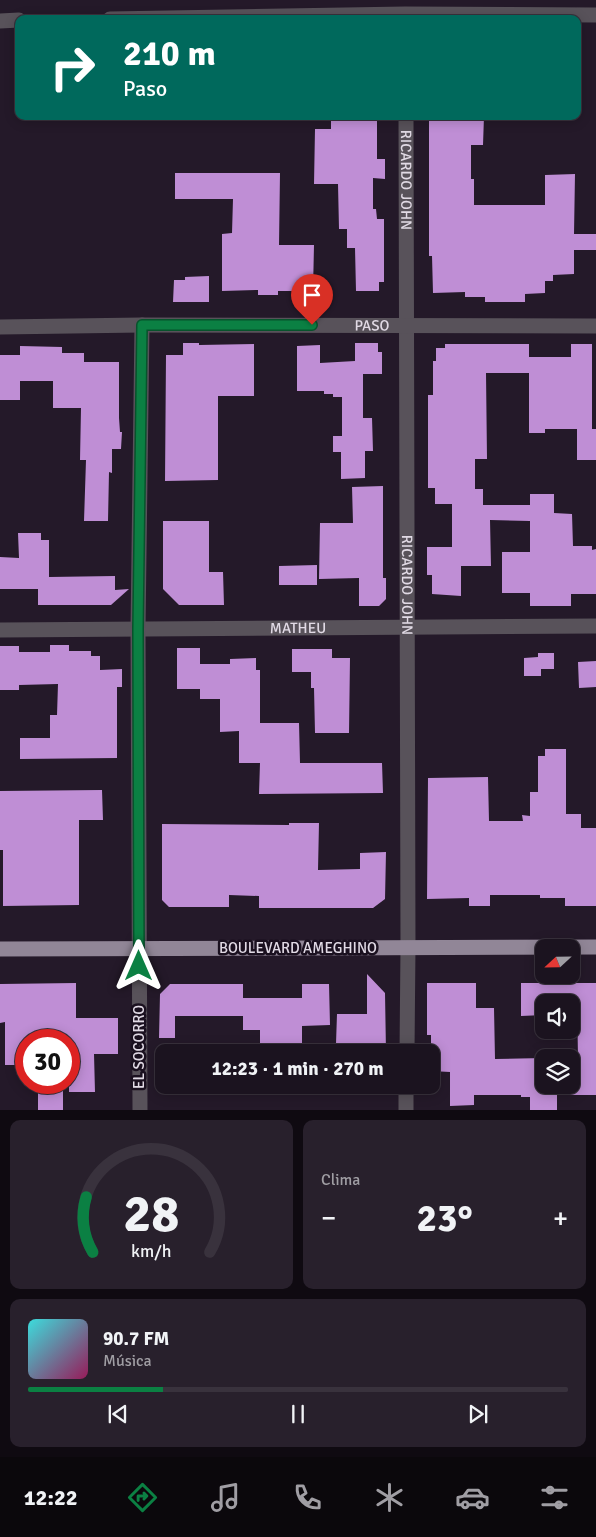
<!DOCTYPE html>
<html lang="es">
<head>
<meta charset="utf-8">
<style>
  body { margin:0; font-family:Signika,sans-serif; background:#28202c; color:#f1f3f6; height:100vh; display:flex; flex-direction:column; font-size:19px; white-space:nowrap }
  * { box-sizing:border-box; margin:0 }
  p { font-size:16px; color:#a09ea4 }
  .icon { flex:none; width:28px; height:28px; fill:none; stroke:currentColor; stroke-width:2; stroke-linecap:round; stroke-linejoin:round }
  .map { position:relative; height:1110px; overflow:hidden }
  .drawer { display:flex; flex-direction:column; gap:10px; padding:10px; background:#0f0a11; flex:1 }
  .drawer>* { flex:none }
  .banner { position:absolute; left:15px; top:15px; width:566px; height:105px; border-radius:10px; box-shadow:0 2px 12px #0003,0 0 0 1px #39323d; background:#00695c; color:#fff; overflow:hidden }
  .needle { width:32px; rotate:248deg }
  .controls { position:absolute; left:535px; top:939px; display:grid; gap:10px }
  .controls a { display:grid; place-items:center; width:45px; height:45px; border-radius:10px; background:#1b131f; box-shadow:0 2px 12px #0003,0 0 0 1px #39323d; font-size:25px }
  .speed { position:absolute; left:15px; top:1029px; display:flex; gap:10px; font-size:25px; font-weight:700; text-align:center }
  .speed>* { display:grid; place-content:center; width:65px; height:65px; border-radius:50%; background:#1b131f; box-shadow:0 2px 12px #0003,0 0 0 1px #39323d; line-height:1 }
  .speed .limit { border:8px solid #d22; background:#fff; color:#111 }
  .pin { position:absolute; display:grid; place-items:center; width:42px; height:42px; color:#fff; margin:-51px -21px; border-radius:50% 50% 50% 0; rotate:-45deg; box-shadow:0 0 5px #0007 }
  .pin .icon { rotate:45deg }
  .me { position:absolute; width:55px; margin:-28px; rotate:0deg; stroke-linejoin:round; filter:drop-shadow(0 0 4px #0008) }
  .turn { display:flex; align-items:center; gap:18px; height:105px; padding:0 25px; font-size:22px }
  .turn .icon { width:65px; height:65px; stroke-width:2.5 }
  .turn b { display:block; font-size:35px; line-height:42px }
  .big { font-size:38px; font-weight:700; line-height:1.1 }
  .drawer .widget { flex:1; display:flex; flex-direction:column; justify-content:center; gap:8px; min-width:0; padding:0 18px; border-radius:10px; background:#28202c }
  .drawer .dial { align-items:center; gap:0 }
  .dial svg { height:130px; overflow:visible; fill:none; stroke:#39323d; stroke-width:7; stroke-linecap:round; text-anchor:middle }
  .dial text { fill:#f1f3f6; stroke:none }
  .song { display:flex; align-items:center; gap:15px }
  .cover { width:60px; height:60px; border-radius:8px; background:linear-gradient(135deg,hsl(180 70% 55%),hsl(330 70% 35%)) }
  .played { height:5px; border-radius:2px; background:linear-gradient(90deg,#0b8043 25%,#39323d 25%) }
  .keys { display:flex; justify-content:space-around; direction:ltr }
  .heat { display:flex; justify-content:space-between; align-items:center; font-size:28px; direction:ltr }
  .drawer .tiles { flex:1; display:grid; gap:10px; grid-template-columns:1fr 1fr }
  .widget:last-child { grid-column:span 2 }
  .trip { position:absolute; left:155px; top:1044px; width:285px; height:50px; border-radius:10px; background:#1b131f; box-shadow:0 2px 12px #0003,0 0 0 1px #39323d; font-weight:700; line-height:50px; text-align:center }
  .dock { display:flex; height:80px; justify-content:space-around; align-items:center; background:#0b080c; color:#a09ea4 }
  .dock .icon { width:35px; height:35px }
  .dock .current { color:#0b8043 }
  .dock b { font-size:22px; color:#f1f3f6 }
  .map>svg:first-child { display:block }
  .building { fill:#bf8ed5 }
  .lines { fill:none; stroke-linecap:round; stroke-linejoin:round }
  .minor { stroke:#58525a; stroke-width:15 }
  .major { stroke:#918697; stroke-width:15 }
  .route-casing { stroke:#07532c; stroke-width:12 }
  .route { stroke:#0b8043; stroke-width:9 }
  .labels { text-anchor:middle; stroke-width:5; stroke-linejoin:round; paint-order:stroke }
  .street-label { font-size:15px; fill:#e1dae5; stroke:#1a101f }
</style>
</head>
<body>
<div class="map">
<svg width="596" height="1110" viewBox="0 0 596 1110">
  <rect width="100%" height="100%" fill="#241929"/>
  <!-- building -->
  <path class="building" d="M331 116H376L377 118V159H385V179L373 178V209H376L377 219H384V282H379V291H356L355 248H347V229H339L338 184H314L315 129H331Z
    M429 116H484L483 145H471V179H474V205H545V175L575 174 574 234H596V250H574V274L553 275V281H545V293L525 294V302H485V297H465V292L433 293 432 256H429Z
    M175 173H280L279 245H314L313 291H278V295H258V290L222 291V234L232 233 233 199H175Z
    M209 276V302H173L174 280H185V277Z
    M183 343H199V345L254 344V396H218V480L165 481 166 355H183Z
    M355 343H378V352H382V374H363V418H372L373 451H365V478L341 479V452H333V436H342V397H333V394H324V391H297V346L320 345V363L355 361Z
    M445 344H529V357H571V344H592V429H596V460H577V429H545V433H529V373H486L487 459H475V489H483V505H530V494H554V513L572 514 573 546H592V550L596 549V594H571V606H530V593H502V552H530V521L490 520 491 566H461V596L432 594V575H427V547H452V504H435V488H428V395H433V361H436V348H445Z
    M20 346 62 347V353H84V362H119V418L120 432H122L121 449H112V473L109 472 108 521H84L86 460H80L81 408H53V381H20V400H0V355H20Z
    M383 486V578H386V599L379 606H359V578L319 579 320 523H353L352 487Z
    M163 521H209V572H223L224 605H179L163 589Z
    M18 533H41V540H49V577L115 576V590L129 589 111 605H38V589H0V557L19 558Z
    M317 565V585H279V566Z
    M50 645H69V651H91V656H100V670L122 669V687H117V758L20 759V738H50V715H57L58 684 19 685V690H0V646H19V652H50Z
    M177 648H200V664H230V659L256 658V670H260V723H299L300 763H382L383 793 259 794 260 763H239V731L220 732V699H200V689H177Z
    M292 649H332V658H350L349 733H315L314 688H311V672H292Z
    M538 653H554V669H541V676H524V658L538 657Z
    M596 661V687L579 688 578 662Z
    M545 749H566V814H581V828H596V906H565V898H540V895H490V906H469V898L427 899 428 778 488 777 489 821H523L522 815 530 816V792H538V756H545Z
    M102 790 103 820H79V905L3 906V850H0V791Z
    M289 823H319L318 870 360 869V853L386 852 385 899 373 908H259V896L229 895V907H169L162 900V824L289 825Z
    M367 974 385 993 386 1052H365V1044H336L337 1014H367Z
    M76 983V1018H118V1054H94L95 1092H69V1038H34V1040H26V1065H5V1022L0 1023V984Z
    M427 983H476V1008H494L495 1059 544 1058V1085H571V1058H569L578 1057 577 1002H544V1015L521 1016V983H596V1095H557V1110H530V1097H521V1095H474V1105L450 1106V1072L431 1071V1035H427Z
    M170 984H243V998H302V984H329L330 1025 302 1026V1052H273V1043L260 1044V1030H243V1016H175V1038H159L160 994Z
    M38 1082H63V1110H38Z"/>
  <g class="lines">
    <!-- minor -->
    <g class="minor">
      <path d="M110 19 405 14 596 15"/>
      <path d="M0 21 19 20"/>
      <path id="s1" d="M406 116 408 947 407 1052"/>
      <path id="s2" d="M0 327 142 325 596 326"/>
      <path id="s3" d="M0 630 596 626"/>
      <path d="M140 1110 138 629 142 325"/>
      <path d="M406 1110V1085"/>
    </g>
    <!-- major -->
    <path class="major" d="M0 949 596 947"/>
  </g>
  <g class="lines">
    <defs>
      <path id="route" d="M139 966 138 629 142 325H312"/>
    </defs>
    <!-- route casing -->
    <use href="#route" class="route-casing"/>
    <!-- route -->
    <use href="#route" class="route"/>
  </g>
  <g class="labels">
    <!-- street labels -->
    <g class="street-label">
      <text dy="5" stroke="none"><textPath href="#s1" startOffset="64">RICARDO JOHN</textPath></text>
      <text dy="5" stroke="none"><textPath href="#s2" startOffset="372">PASO</textPath></text>
      <text dy="5" stroke="none"><textPath href="#s1" startOffset="469">RICARDO JOHN</textPath></text>
      <text dy="5" stroke="none"><textPath href="#s3" startOffset="298">MATHEU</textPath></text>
      <text x="298" y="953">BOULEVARD AMEGHINO</text>
      <text transform="translate(139 1047) rotate(-90)" y="5">EL SOCORRO</text>
    </g>
  </g>
</svg>
<div class="controls">
<a><svg class="needle" viewBox="-14 -14 28 28"><path d="M0-13l5 13h-10z" fill="#e53935"/><path d="M0 13l5-13h-10z" fill="#a09ea4"/></svg></a>
<a><svg class="icon" aria-label="sound" viewBox="0 0 24 24"><path d="M4 9h4l5-4v14l-5-4H4zM17 9q2 3 0 6"/></svg></a>
<a><svg class="icon" aria-label="layers" viewBox="0 0 24 24"><path d="M12 4l9 5-9 5-9-5zM3 14l9 5 9-5"/></svg></a>
</div>
<div class="speed"><div class="limit">30</div></div>
<div class="pin" style="left:312px;top:325px;background:#d93025"><svg class="icon" aria-label="arrive" viewBox="0 0 24 24"><path d="M6 21V4h12l-3 4 3 4H6"/></svg></div>
<svg class="me" style="left:139px;top:966px" viewBox="-20 -20 40 40"><path d="M0-17L14 15 0 8-14 15z" fill="#0b8043" stroke="#fff" stroke-width="4"/></svg>
<div class="trip">12:23 · 1 min · 270 m</div>
<div class="banner">
<div class="turn"><svg class="icon" aria-label="right" viewBox="0 0 24 24"><path d="M7 20v-9h11M14 6l5 5-5 5"/></svg><div><b>210 m</b>Paso</div></div>
</div>
</div>
<section class="drawer">
<div class="tiles">
<div class="widget dial"><svg viewBox="0 0 100 80">
<path d="M14 69A42 42 0 1 1 86 69"/>
<path d="M14 69A42 42 0 0 1 10 35" stroke="#0b8043"/>
<text x="50" y="56" font-size="32" font-weight="700">28</text>
<text x="50" y="72" font-size="11">km/h</text>
</svg></div>
<div class="widget"><p>Clima</p>
<div class="heat"><a>−</a><b class="big">23°</b><a>+</a></div>
</div>
<div class="widget">
<div class="song"><i class="cover"></i><div><b>90.7 FM</b><p>Música</p></div></div>
<div class="played"></div>
<div class="keys"><svg class="icon" aria-label="previous" viewBox="0 0 24 24"><path d="M18 5L8 12l10 7zM5 5v14"/></svg><svg class="icon" aria-label="pause" viewBox="0 0 24 24"><path d="M8 5v14M16 5v14"/></svg><svg class="icon" aria-label="next" viewBox="0 0 24 24"><path d="M6 5l10 7-10 7zM19 5v14"/></svg></div>
</div>
</div>
</section>
<nav class="dock">
<b>12:22</b>
<svg class="icon current" aria-label="directions" viewBox="0 0 24 24"><path d="M12 3l9 9-9 9-9-9zM9 14v-3h6M13 9l2 2-2 2"/></svg>
<svg class="icon" aria-label="music" viewBox="0 0 24 24"><path d="M9 18V5l10-2v13"/><circle cx="6" cy="18" r="3"/><circle cx="16" cy="16" r="3"/></svg>
<svg class="icon" aria-label="phone" viewBox="0 0 24 24"><path d="M5 4h4l2 5-3 2q2 4 5 5l2-3 5 2v4C11 20 4 13 5 4z"/></svg>
<svg class="icon" aria-label="climate" viewBox="0 0 24 24"><path d="M12 3v18M4 7l16 10M4 17L20 7"/></svg>
<svg class="icon" aria-label="car" viewBox="0 0 24 24"><path d="M5 17H2v-5l4-1 3-4h7l3 4 3 1v5h-3M9 17h6M6 11h13"/><circle cx="7" cy="17" r="2"/><circle cx="17" cy="17" r="2"/></svg>
<svg class="icon" aria-label="filters" viewBox="0 0 24 24"><path d="M4 7h16M4 17h16"/><circle cx="9" cy="7" r="2"/><circle cx="15" cy="17" r="2"/></svg>
</nav>
</body>
</html>
